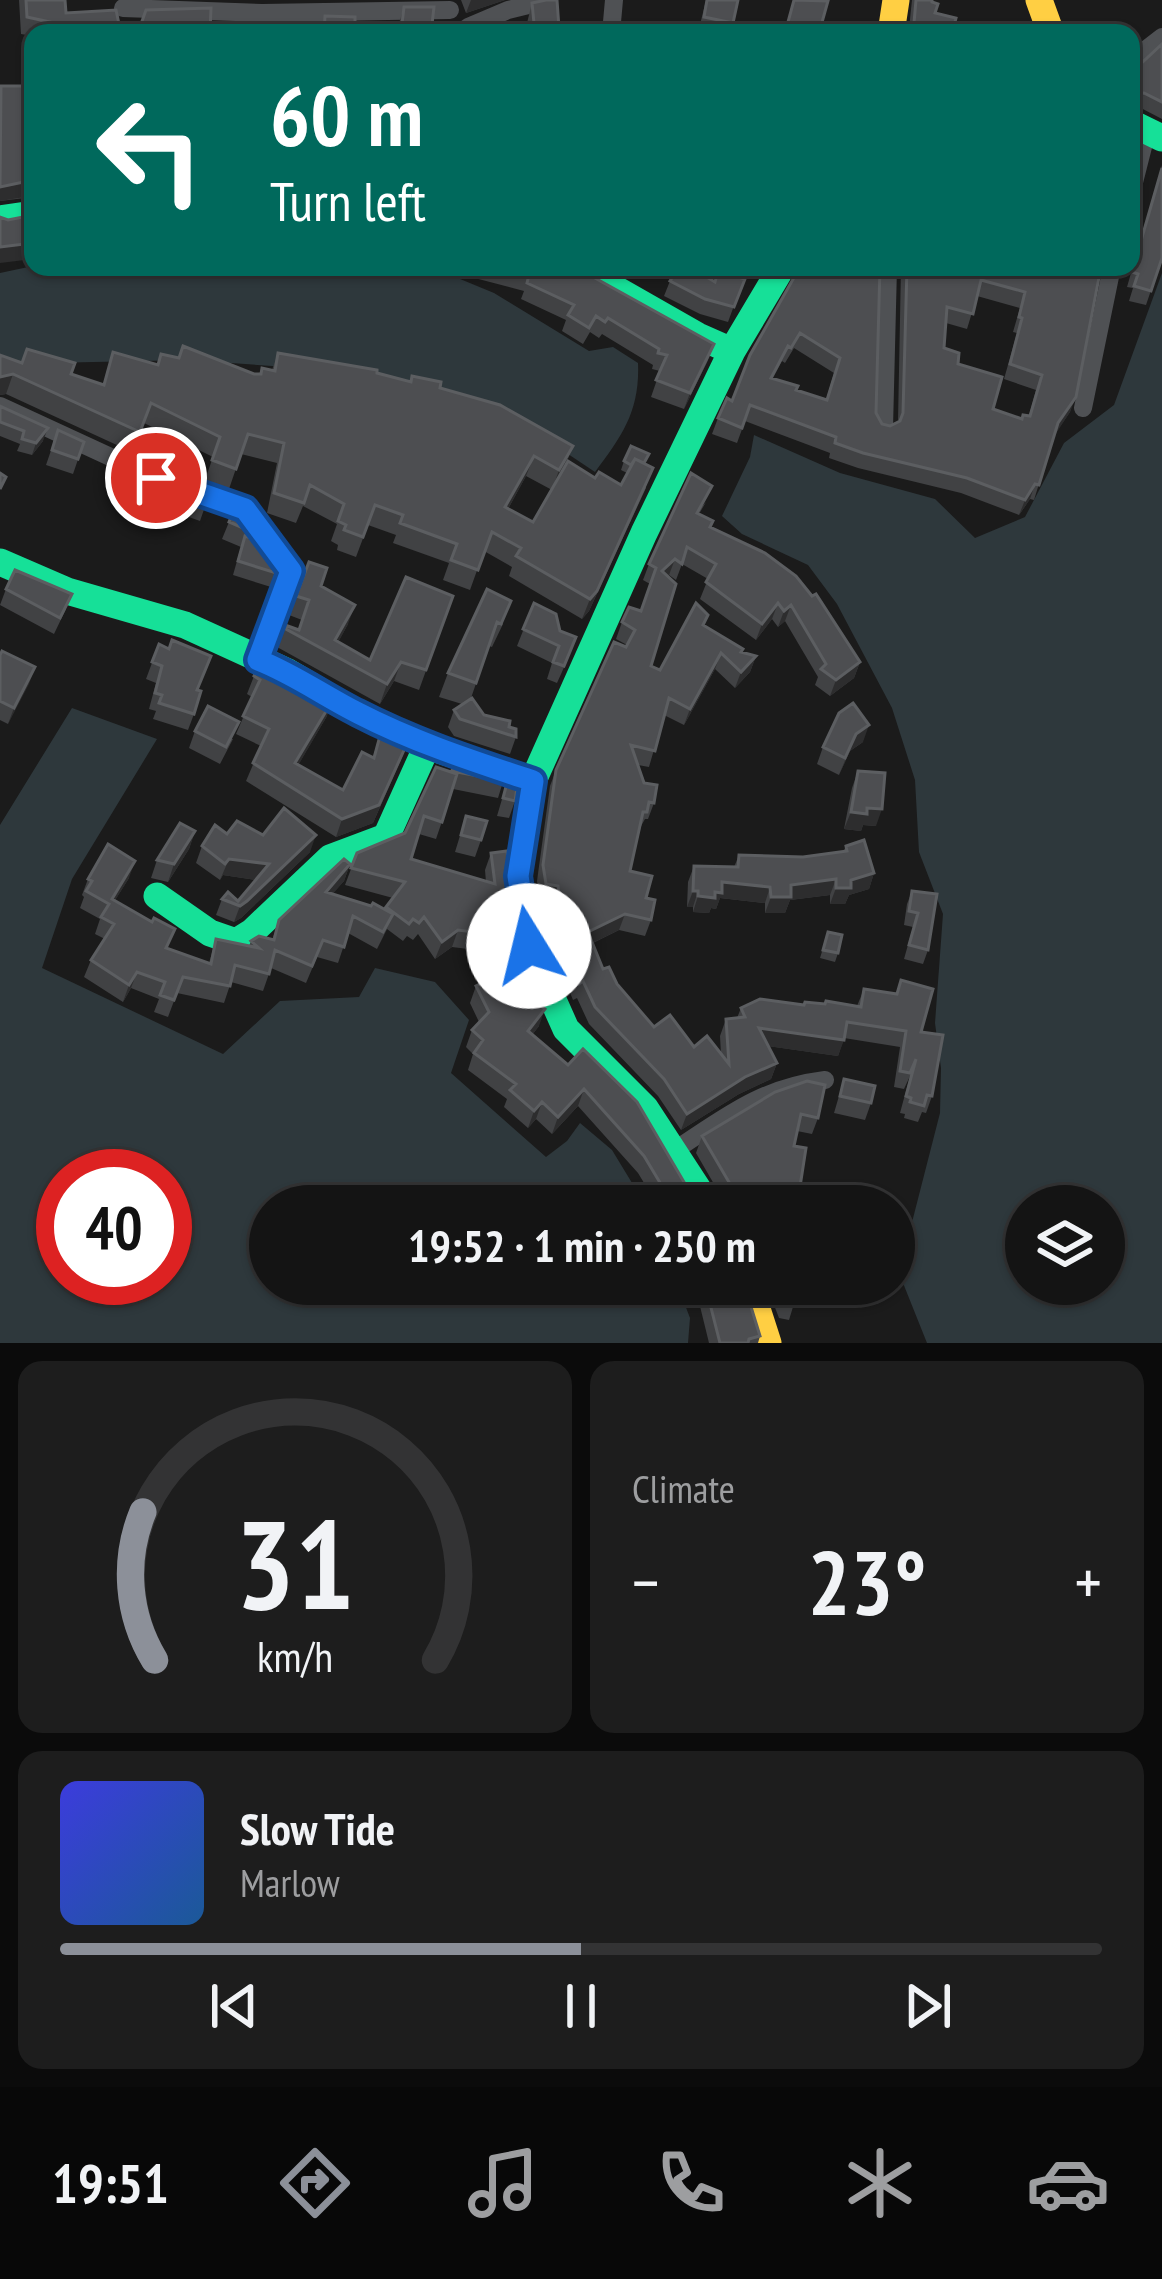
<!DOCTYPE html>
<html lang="en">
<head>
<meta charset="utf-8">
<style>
  body { margin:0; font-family:"PT Sans Narrow",sans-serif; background:#1d1d1d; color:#f1f3f6; height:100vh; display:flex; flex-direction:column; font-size:45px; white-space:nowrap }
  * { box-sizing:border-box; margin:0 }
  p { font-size:39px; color:#9d9ea0 }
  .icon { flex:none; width:66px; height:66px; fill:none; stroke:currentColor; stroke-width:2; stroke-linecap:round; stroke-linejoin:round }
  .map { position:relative; height:1343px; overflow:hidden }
  .details { display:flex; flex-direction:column; gap:18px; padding:18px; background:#0b0b0b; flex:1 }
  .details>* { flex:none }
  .banner { position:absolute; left:24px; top:24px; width:1116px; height:252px; border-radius:24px; box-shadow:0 3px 9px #0004,0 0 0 3px #333334; background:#00695c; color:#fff; overflow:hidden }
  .controls { position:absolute; left:1005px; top:1185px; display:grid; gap:24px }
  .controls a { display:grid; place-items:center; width:120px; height:120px; border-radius:50%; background:#141414; box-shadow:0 3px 9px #0004,0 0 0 3px #333334; font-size:60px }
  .speed { position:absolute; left:36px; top:1149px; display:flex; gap:24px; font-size:60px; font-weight:700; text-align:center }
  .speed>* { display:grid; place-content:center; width:156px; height:156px; border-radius:50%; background:#141414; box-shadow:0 3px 9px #0004,0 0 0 3px #333334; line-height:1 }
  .speed .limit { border:18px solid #d22; background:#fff; color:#111 }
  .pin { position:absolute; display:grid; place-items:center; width:102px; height:102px; color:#fff; margin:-51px; border:6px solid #fff; border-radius:50%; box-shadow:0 3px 12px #0007 }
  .me { position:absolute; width:132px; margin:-66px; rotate:351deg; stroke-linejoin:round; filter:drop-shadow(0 0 9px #0008) }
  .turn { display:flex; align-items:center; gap:42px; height:252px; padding:0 48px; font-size:54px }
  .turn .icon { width:156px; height:156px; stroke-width:2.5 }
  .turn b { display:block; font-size:84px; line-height:102px }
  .big { font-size:90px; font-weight:700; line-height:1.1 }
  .details .tile { flex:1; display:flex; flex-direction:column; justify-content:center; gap:18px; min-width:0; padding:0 42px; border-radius:24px; background:#1d1d1d }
  .details .dial { align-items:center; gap:0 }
  .dial svg { height:312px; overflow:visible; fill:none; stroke:#333334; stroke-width:7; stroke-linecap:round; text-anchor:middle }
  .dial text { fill:#f1f3f6; stroke:none }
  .song { display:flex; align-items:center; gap:36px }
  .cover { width:144px; height:144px; border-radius:18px; background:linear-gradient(135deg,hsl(240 70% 55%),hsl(210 70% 35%)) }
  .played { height:12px; border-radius:6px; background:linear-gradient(90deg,#8c9099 50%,#333334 50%) }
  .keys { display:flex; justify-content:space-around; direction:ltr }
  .heat { display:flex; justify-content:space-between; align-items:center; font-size:66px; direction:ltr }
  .details .tiles { flex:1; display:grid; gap:18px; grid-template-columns:1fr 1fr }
  .tile:last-child { grid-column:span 2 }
  .trip { position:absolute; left:249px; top:1185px; width:666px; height:120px; border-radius:60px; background:#141414; box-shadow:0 3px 9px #0004,0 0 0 3px #333334; font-weight:700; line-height:120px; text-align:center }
  .menu { display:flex; height:192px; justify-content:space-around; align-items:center; background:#080808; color:#9d9ea0 }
  .menu .icon { width:84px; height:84px }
  .menu .selected { color:#8c9099 }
  .menu b { font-size:54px; color:#f1f3f6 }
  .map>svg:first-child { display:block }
  .water { fill:#2e383c; fill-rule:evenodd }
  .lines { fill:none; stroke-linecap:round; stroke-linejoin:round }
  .street { stroke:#4f5154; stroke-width:18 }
  .fast { stroke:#16e098; stroke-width:27 }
  .slow { stroke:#ffcf43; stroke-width:27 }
  .wall { fill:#414244; fill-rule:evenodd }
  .shaded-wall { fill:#2d2d2e }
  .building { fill:#4d4e51; stroke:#5c5e61; stroke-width:3; fill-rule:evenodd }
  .route-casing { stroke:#114b97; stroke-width:30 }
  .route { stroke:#1a73e8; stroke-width:21 }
</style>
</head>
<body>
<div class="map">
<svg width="1162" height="1343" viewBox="0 0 1162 1343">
  <rect width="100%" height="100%" fill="#1b1b1b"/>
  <!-- water -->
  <path class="water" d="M33 266 431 267 494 293 589 351 613 347 638 363C640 410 623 435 595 472L499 408 315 369 188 360 0 364V273Z
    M1162 273V1343H927L899 1273 940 1113 941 1068 935 1023 943 914 919 852 915 780 892 708 837 604 808 565 742 534 722 516 750 457 754 435 840 473 935 499 975 538 1025 517 1064 443 1114 405ZM1026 1206H1104V1284H1026Z
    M72 708 157 739 72 879 42 968 223 1054 280 1001 359 997 375 968 435 982 469 1020 451 1073 546 1157 567 1141 580 1123 612 1150 646 1206H270V1284H677L690 1318 688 1343H0V825ZM165 1176V1278H63V1176Z"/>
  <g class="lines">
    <!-- street -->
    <path class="street" d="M123 8 262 13 450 10
      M468 27 508 10 549 0
      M611 33 614 0
      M1131 61 1162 37
      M1131 194 1147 131
      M0 406 156 478 245 509 291 571 258 660
      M1083 408 1112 267
      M884 428 888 267
      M675 1150C727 1116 761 1088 825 1080"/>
    <!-- fast -->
    <path class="fast" d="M1131 123 1162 138
      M0 219 33 214
      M577 267 698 336 732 351
      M0 562 67 591 185 625 288 672 354 711 427 746 533 781
      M157 896 210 933 236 942 252 932 330 858 386 837 427 746
      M709 1206 645 1108 566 1029 529 946 518 876 533 781 644 533 732 351 782 267"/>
    <!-- slow -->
    <path class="slow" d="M1039 0 1051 33
      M891 33 896 0
      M749 1284 768 1343"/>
  </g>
  <!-- wall -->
  <path class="wall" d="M19 0H65L66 13 119 24 132 30 210 33H33V36L21 34Z
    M461 0H505L466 13Z
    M706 0 733 23 730 33H698Z
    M912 0H932L935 13 909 29Z
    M532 3 559 28 587 33H516L519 24 527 23Z
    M404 7 431 33H396Z
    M1162 44V119L1139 107 1131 108V73Z
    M29 46H33V197L0 201V89L1 86H28L23 62Z
    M1162 165V258L1146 305 1129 301 1133 288 1127 287Z
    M471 267H575L708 360 684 409 651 397 660 371 652 369 653 365 602 334 599 338 590 332 583 344 562 331 566 320 521 299 524 291 467 276Z
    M727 267H762L755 277 746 273 728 322 700 314 664 296 670 281 714 282 740 278Z
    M800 267 882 424 890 426 898 422 901 267H1101L1070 412 1054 435 1034 500 1030 499 1019 515 961 493 858 468 829 458 830 453 745 421 737 443 712 434 718 418 732 401ZM977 296 1020 308 1013 332 1017 333 1004 379 1036 390 1029 416 1022 419 993 409 944 348 946 323 967 329ZM794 348 834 373 826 400 796 390 773 378 782 361 785 363Z
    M113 352 157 364 161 354 254 374 272 370 278 353 440 388 573 446 565 466 595 478 621 485 627 473 621 470 624 461 645 464 646 488 589 611 582 619 509 576 512 567 484 551 470 590 443 580 449 563 393 543 396 535 368 525 356 557 337 550 338 545 331 541 337 524 303 506 296 523 267 513 277 463 241 454 229 489 205 480 213 457 144 423 132 452 6 394 0 395V355L103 385ZM526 476 552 490 533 522 508 509Z
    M0 406 43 441 32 455 17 451 20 444 0 436Z
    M58 430 84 442 73 474 46 465Z
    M183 482 210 492 200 521 172 511Z
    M706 502 699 514 711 527 860 662 854 678 830 696 815 685 818 677 785 621 778 627 772 619 756 640 700 599 708 579 682 564 676 580 669 575 668 577 651 666 660 670 704 626 742 652 756 656 750 672 735 688 715 669 684 725 664 715 649 767 638 765 654 803 648 819H645L640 828 630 871 646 898 651 920 645 936 619 930 593 943 603 969 654 1027 694 1047 721 1054 720 1036 726 1019 737 1018 741 1008 803 1005 857 1006 864 989 896 994 901 980 921 1032 932 1096 926 1113 922 1112 918 1122 904 1118 905 1114 900 1113 910 1076 904 1089 894 1087 900 1047 844 1038 838 1056 768 1046 777 1063 771 1079 739 1094 681 1130 658 1096 589 1024 577 998 573 1000 558 963 562 953 556 937 552 902 540 901 537 881 550 786 556 770 627 645 616 639 622 622 641 611 650 584 643 580 649 564Z
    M255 519 248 537 281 559 271 587 233 575 241 547 222 539 229 522Z
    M309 562 321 586 348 624 338 642 370 660 453 596 419 690 394 681 380 704 277 647 285 625 298 630 302 620 289 615Z
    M6 589 66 609 54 634 0 605Z
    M487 589 503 624 492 647 489 646 471 698 484 715 509 727 516 737 510 754 454 736 448 727 454 710 462 704 439 697 448 673Z
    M534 603 560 631 570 654 557 683 547 679 552 663 517 646Z
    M159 644 197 690 194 714 188 730 153 719 156 711 149 709 156 683 146 679Z
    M0 655 35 667 8 724 0 720Z
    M254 676 327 716 298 765 343 790 373 757 381 732 403 755 373 823 336 837 246 781 261 746 236 734 252 697 247 694Z
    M195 731 233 739 220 764 189 748Z
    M863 742 850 751 839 775 817 764 823 747Z
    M456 755 506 772 498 798 453 789 436 839 419 834 411 859 486 882 485 870 491 853 526 957 523 963 537 987 533 999 539 1026 532 1035 698 1206H658L638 1173 578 1106 552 1134 536 1119 528 1128 504 1107 507 1099 468 1070 473 1054 466 1047 472 1030 479 1022 470 1003 476 986 495 976 482 956H476V950L452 947 435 959 418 934 413 940 407 936 403 941 387 929 377 949 348 933 338 963 317 957 306 983 271 968 263 991 231 982 224 1003 177 993 168 1017 154 1012 159 999 131 988 123 1002 84 977 91 960 105 939 95 934 100 919 80 908 84 897 82 895 88 879 129 878 115 900 168 948 209 963 216 939 249 946 251 941 272 940 279 920 350 864 344 881 332 894 385 910 393 898 345 885 357 853 405 833 450 772Z
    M858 771 876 826 863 825 861 831 844 829 852 788Z
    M508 779 515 801 509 818 497 816Z
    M466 816 481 840 475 857 455 852Z
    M195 831 189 849 168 882 151 878 157 860Z
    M227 834 263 835 310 852 241 918 234 922 216 915 222 899 238 901 256 880 223 875 220 880 196 863 202 846Z
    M846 846 874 873 869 889 849 895 845 904H830V895L790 900 785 913H765V903L720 898 716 909 711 908 709 913 693 912V907H687L688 882 694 866 734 867 739 855 803 857 843 852Z
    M912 891 928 950 923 964 904 959 913 927 904 925 907 904Z
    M828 932 838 953 835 962 820 958Z
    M844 1079 871 1103 865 1120 834 1113Z
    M775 1092 818 1118 812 1134 797 1131 794 1146 724 1205 725 1203 696 1153 702 1136Z
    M696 1284H744L760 1336 758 1343H709L698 1298 700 1292Z
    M766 1284H800L789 1320 779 1318Z"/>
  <!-- shaded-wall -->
  <path class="shaded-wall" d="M471 0H505L466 13Z
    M1144 93 1139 107 1131 108V94Z
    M33 180 31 196 0 201V187L2 185Z
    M33 243V259L0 263V247Z
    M714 344 708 360 684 409 690 393Z
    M13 374 6 394 0 395V377Z
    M1076 397 1070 412 1053 438 1058 423Z
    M48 428 43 441 32 455 36 443Z
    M573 446 565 466 552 490 559 470Z
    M534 456 526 476 498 527 505 507Z
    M653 468 589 611 582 619 590 599Z
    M1035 484 1030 499 1019 515 1025 500Z
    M675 559 669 575 656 587 662 571Z
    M778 603 772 619 756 640 762 624Z
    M355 605 348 624 332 654 335 640Z
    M791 605 785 621 778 627 784 611Z
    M721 653 715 669 684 725 690 709Z
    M756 656 750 672 735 688 741 672Z
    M401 662 394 681 380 704 387 684Z
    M860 662 854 678 830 696 836 680Z
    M35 667 29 684 8 724 14 708Z
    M334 698 327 716 289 781 295 763Z
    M869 725 863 742 850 751 839 775 856 734Z
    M410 737 373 823 336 837 342 819Z
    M867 808 882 809 876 826 863 825 861 831 844 829 851 812Z
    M195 831 189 849 168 882 174 864Z
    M316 835 310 852 241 918 234 922 240 906Z
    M229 859 269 864 263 881 223 875 220 880Z
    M135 861 129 878 106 915 112 899Z
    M350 864 344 881 320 909 326 892Z
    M874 873 869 889 849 895 845 904H830L836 888 851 880Z
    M836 879 830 895 790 900 785 913H765L771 897 791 885Z
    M722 882 770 887 765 903 720 898 716 909 711 908 709 913 693 912 698 896Z
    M546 884 558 886 552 902 540 901Z
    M693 891H698L693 907H687Z
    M625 914 619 930 582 948 588 932Z
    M458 930 452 947 435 959 442 942Z
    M483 939H488L482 956H476Z
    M137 972 131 988 123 1002 129 985Z
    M545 1009 539 1026 522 1048 528 1031Z
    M759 1028 844 1040 838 1056 753 1044Z
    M777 1063 771 1079 739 1094 681 1130 687 1114 745 1077Z
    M584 1089 578 1106 552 1134 558 1117Z
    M542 1102 536 1119 528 1128 534 1111Z"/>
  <!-- building -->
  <path class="building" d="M26 0H65L66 13 116 10 119 24 132 30 141 24 146 10 211 8 210 33H52L54 23 27 17Z
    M546 0H557L559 28 587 33H520L519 24 534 23 532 3Z
    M707 0H738L733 23 704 17Z
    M794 0 828 1 819 33H785Z
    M916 0H932V2L938 4 935 13 956 18 952 33H907L914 23Z
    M404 7H434L431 33 401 32Z
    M325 16 355 17V33H324Z
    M1162 44V102L1144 93 1131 94V73Z
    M1 86H33V180L0 187Z
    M1162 168V258L1151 291 1134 286 1138 274 1132 272Z
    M33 215V243L0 247V217L8 220Z
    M500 267H575L714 344 690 393 656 380 667 355 658 353 659 349 608 318 605 322 596 316 589 328 568 315 574 305 527 283 529 275Z
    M679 267H690L715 282 718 271 745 279 734 307 705 299 670 281Z
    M800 267H880L876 413 882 424 890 426 900 421 903 413 907 267H1101L1076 397 1058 423 1039 485 1035 484 1025 500 967 478 863 453 835 443 836 437 750 405 742 428 718 418 727 398 732 401 750 355ZM981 280 1025 292 1019 317 1022 318 1010 364 1042 375 1030 416 1023 415 1022 419 993 409 1002 377 958 364 959 353 944 348 947 307 973 314ZM800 333 840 358 827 400 796 390 798 386 771 378 788 346 791 348Z
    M183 346 254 374H261L262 368 275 371 278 353 377 370V373L411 382 412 376 441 382 440 388 500 405 573 446 559 470 534 456 505 507 533 522 568 461 595 478 599 472 621 485 635 459 653 468 597 591 590 599 516 556 521 548 492 532 478 570 451 560 457 544 400 523 403 515 375 505 363 537 344 530 346 525 338 521 344 504 310 485 304 503 274 493 284 443 248 434 236 469 212 460 220 437 151 403 140 432 13 374 0 377V355L22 363 27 349 75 363 71 374 104 385 113 352 158 365 161 354 179 358Z
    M0 406 48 428 36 443 22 439 24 431 0 422Z
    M58 430 84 442 78 459 52 450Z
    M631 446 649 454 644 463 635 459 631 465 624 461Z
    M0 473 6 477 0 489Z
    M691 473 712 486 697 513 713 521 710 527 765 553 796 576 812 596 816 594 860 662 836 680 821 669 826 664 791 605 784 611 778 603 762 624 706 582 716 564 687 547 682 564 675 559 662 571 676 584 651 666 660 670 696 603 708 615 703 625 743 649 741 652 756 656 741 672 721 653 690 709 669 698 655 751 631 745 644 783 657 785 654 803 649 802 647 812H643L630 871 652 876 646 898 655 900 651 920 625 914 588 932 603 969 609 967 617 984 654 1027 670 1015 694 1047 707 1036 729 1064 726 1019 745 1017 741 1008 760 999 804 1005 805 1002 825 1004 826 1001 861 1007 864 989 897 994 901 980 933 989 921 1032 943 1035 932 1096 927 1095 924 1106 910 1102 911 1098 906 1096 916 1059 910 1073 900 1071 906 1031 847 1022 844 1040 759 1028 777 1063 745 1077 687 1114 664 1079 595 1007 583 981 579 984 564 947 570 944 562 920 558 886 546 884 543 865 556 770 614 642 626 647 635 630 622 622 629 607 641 611 656 568 649 564Z
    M183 482 210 492 206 504 179 494Z
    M238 501 255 519 250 531 229 522Z
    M245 536 271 545 281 559 276 573 238 561Z
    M309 562 327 568 321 586 355 605 335 640 370 660 406 577 453 596 426 670 401 662 387 684 284 628 285 625 299 630 309 600 296 596Z
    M15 570 72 594 60 618 6 589Z
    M487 589 511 601 501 624 497 622 476 683 448 673Z
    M534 603 556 614 560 631 576 637 564 666 553 662 559 646 523 629Z
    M172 640 211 656 197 690 201 691 194 714 159 703 162 695 155 693 162 666 152 662 159 644 169 649Z
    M2 651 35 667 14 708 0 701V655Z
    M262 659 334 698 295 763 343 790 362 752 374 758 381 732 399 737 400 732 410 737 379 805 342 819 253 763 269 729 243 716 260 680 254 676Z
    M472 698 484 715 510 721 509 727 516 729V737L460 719 454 710Z
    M853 703 869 725 856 734 845 758 823 747 839 713Z
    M208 706 239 722 226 747 195 731Z
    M456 755 506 772 504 781 452 771Z
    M436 767 457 774 442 822 424 816 411 859 495 884 491 853 507 851 517 932 526 957 521 959 537 987 526 994 545 1009 528 1031 568 1065 583 1049 637 1102 698 1206H674L644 1156 584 1089 558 1117 542 1102 534 1111 510 1090 516 1084 474 1053 483 1040 472 1030 489 1012 476 986 508 970 488 939H483L482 933 458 930 442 942 424 917 419 923 413 919 409 924 386 907 405 882 351 868 357 853 405 833Z
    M858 771 885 773 882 809 867 808V814L851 812Z
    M508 779 518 781 515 801 503 798Z
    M284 808 316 835 247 901 240 906 222 899 228 892 238 901 269 864 229 859 225 864 202 846 215 825 227 834 237 821 263 835Z
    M466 816 487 821 481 840 461 835Z
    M180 823 195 831 174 864 157 860Z
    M864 840 874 873 851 880V888H836V879L791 885V897H771L770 887 722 882V893L715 892V898L698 896V891H693L694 866 738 867 739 855 803 857 847 851 846 846Z
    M108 844 135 861 112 899 152 922 154 918 175 929 166 948 211 964 216 939 259 948 251 941 259 936 274 940 279 920 344 859 350 864 326 892 371 906 373 903 393 914 383 932 353 916 344 947 323 940 312 966 275 950 269 974 235 965 230 986 183 977 174 1000 160 995 165 982 137 972 129 985 91 960 114 924 101 917 109 904 86 891 92 881 88 879Z
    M912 891 937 894 928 950 909 945 918 913 909 911Z
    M828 932 842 935 838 953 823 950Z
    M844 1079 875 1086 871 1103 840 1096Z
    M807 1081 825 1085 818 1118 801 1114 794 1146 806 1148 797 1206H715L724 1205 733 1189 702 1136 775 1092Z
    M705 1284H744L760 1336 749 1339 748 1343H720Z
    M778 1284H800L796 1303 785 1301Z"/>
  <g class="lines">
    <defs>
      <path id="route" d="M156 478 245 509 291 571 258 660C294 674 324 696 358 713 414 742 473 761 533 781L518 876 529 946"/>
    </defs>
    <!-- route casing -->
    <use href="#route" class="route-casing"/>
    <!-- route -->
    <use href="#route" class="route"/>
  </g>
</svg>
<div class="controls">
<a><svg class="icon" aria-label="layers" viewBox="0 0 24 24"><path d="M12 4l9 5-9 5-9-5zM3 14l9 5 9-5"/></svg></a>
</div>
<div class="speed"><div class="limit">40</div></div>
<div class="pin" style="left:156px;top:478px;background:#d93025"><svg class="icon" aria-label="arrive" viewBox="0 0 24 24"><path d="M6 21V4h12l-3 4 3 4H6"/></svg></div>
<svg class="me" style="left:529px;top:946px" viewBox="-20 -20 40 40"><circle r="19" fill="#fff"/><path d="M0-13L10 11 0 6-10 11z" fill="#1a73e8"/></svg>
<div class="trip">19:52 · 1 min · 250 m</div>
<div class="banner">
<div class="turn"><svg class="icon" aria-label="left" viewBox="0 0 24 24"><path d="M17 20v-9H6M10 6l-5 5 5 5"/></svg><div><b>60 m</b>Turn left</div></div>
</div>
</div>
<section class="details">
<div class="tiles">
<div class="tile dial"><svg viewBox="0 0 100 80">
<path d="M14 69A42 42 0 1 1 86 69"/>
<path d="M14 69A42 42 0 0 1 11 31" stroke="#8c9099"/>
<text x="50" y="56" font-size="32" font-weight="700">31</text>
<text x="50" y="72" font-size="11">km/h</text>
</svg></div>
<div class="tile"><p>Climate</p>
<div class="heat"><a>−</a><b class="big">23°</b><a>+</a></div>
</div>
<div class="tile">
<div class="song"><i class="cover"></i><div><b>Slow Tide</b><p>Marlow</p></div></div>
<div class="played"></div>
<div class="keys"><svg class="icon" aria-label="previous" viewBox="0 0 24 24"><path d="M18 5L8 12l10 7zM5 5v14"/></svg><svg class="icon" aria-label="pause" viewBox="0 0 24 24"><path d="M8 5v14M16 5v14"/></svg><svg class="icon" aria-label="next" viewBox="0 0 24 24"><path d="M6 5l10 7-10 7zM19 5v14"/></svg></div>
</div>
</div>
</section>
<nav class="menu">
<b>19:51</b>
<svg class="icon selected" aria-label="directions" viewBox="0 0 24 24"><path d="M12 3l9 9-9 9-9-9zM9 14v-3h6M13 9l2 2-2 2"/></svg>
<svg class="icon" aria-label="music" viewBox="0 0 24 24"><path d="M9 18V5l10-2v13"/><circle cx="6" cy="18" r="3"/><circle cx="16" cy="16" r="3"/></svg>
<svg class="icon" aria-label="phone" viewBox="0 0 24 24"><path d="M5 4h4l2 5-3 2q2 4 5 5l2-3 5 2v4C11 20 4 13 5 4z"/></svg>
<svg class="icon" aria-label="climate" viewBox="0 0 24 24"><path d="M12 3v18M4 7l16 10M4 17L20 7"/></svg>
<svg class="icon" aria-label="car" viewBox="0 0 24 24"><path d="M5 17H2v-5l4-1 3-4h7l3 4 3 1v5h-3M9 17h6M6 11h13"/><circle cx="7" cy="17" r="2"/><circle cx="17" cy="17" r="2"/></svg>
</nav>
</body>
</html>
